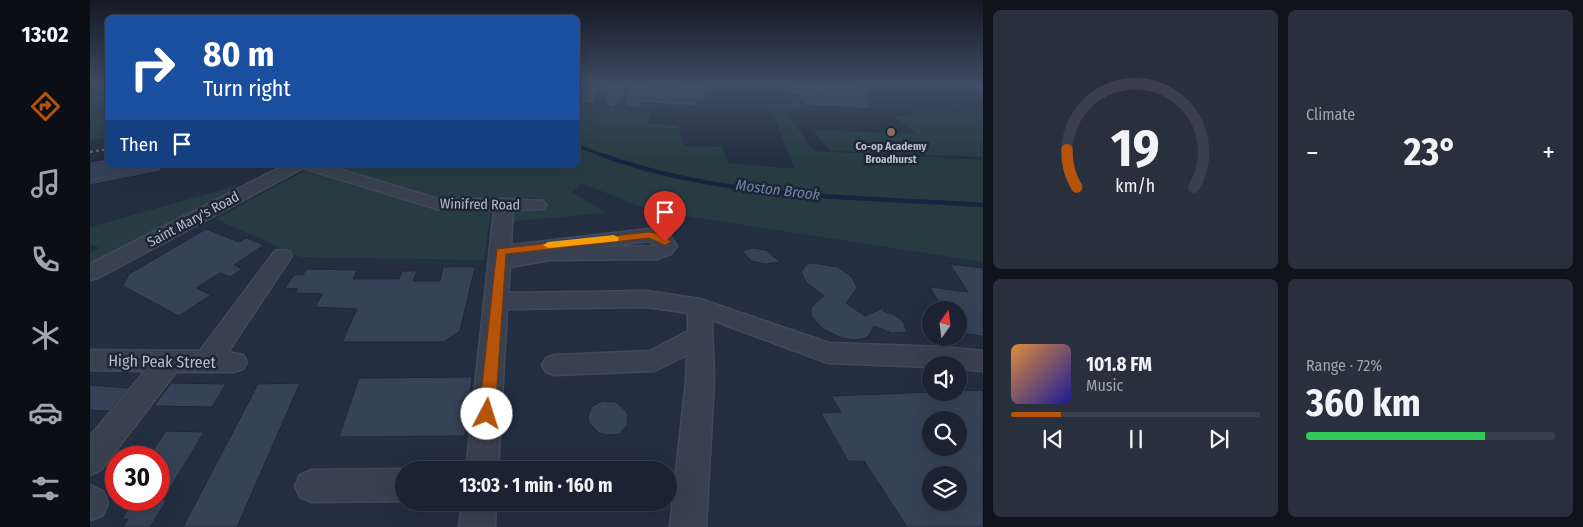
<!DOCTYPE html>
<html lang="en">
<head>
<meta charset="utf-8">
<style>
  body { margin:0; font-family:"Fira Sans Condensed",sans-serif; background:#282f3d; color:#f1f3f6; height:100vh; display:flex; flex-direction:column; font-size:19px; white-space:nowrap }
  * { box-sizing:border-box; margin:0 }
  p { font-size:16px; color:#a0a4ab }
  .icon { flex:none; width:28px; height:28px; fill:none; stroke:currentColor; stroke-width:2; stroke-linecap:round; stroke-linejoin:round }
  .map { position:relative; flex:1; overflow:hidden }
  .details { display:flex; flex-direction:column; gap:10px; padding:10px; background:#0f131b; width:600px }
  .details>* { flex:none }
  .guide { position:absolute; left:15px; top:15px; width:475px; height:152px; border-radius:8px; box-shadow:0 5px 20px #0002,0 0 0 1px #393f4d; background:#1a4fa0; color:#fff; overflow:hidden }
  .needle { width:32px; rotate:14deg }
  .controls { position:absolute; left:832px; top:301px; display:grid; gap:10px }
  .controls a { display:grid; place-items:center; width:45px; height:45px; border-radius:50%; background:#1b2231; box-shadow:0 5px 20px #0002,0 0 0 1px #393f4d; font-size:25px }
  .speed { position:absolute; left:15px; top:446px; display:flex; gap:10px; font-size:25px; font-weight:700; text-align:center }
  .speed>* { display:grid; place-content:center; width:65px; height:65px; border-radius:50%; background:#1b2231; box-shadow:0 5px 20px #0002,0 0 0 1px #393f4d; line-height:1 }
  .speed .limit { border:8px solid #d22; background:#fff; color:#111 }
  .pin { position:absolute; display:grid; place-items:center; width:42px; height:42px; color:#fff; margin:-51px -21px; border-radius:50% 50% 50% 0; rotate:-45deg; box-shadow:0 0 5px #0007 }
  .pin .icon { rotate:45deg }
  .me { position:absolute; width:55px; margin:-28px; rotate:5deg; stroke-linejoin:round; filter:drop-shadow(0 0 4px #0008) }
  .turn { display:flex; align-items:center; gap:18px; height:105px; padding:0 15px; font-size:22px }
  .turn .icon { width:65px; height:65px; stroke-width:2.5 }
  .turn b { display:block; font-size:35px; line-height:42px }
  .then { display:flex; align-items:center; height:48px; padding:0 15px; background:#0003; gap:10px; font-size:19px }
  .big { font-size:38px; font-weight:700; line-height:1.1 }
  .details .widget { flex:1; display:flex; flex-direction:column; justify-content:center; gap:8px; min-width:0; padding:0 18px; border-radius:8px; background:#282f3d }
  .details .dial { align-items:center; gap:0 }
  .dial svg { height:130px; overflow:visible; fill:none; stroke:#393f4d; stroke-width:7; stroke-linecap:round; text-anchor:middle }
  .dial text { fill:#f1f3f6; stroke:none }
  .song { display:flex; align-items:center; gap:15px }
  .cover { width:60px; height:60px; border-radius:8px; background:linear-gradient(135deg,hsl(30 70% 55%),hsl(240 70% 35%)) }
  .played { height:5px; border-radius:2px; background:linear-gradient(90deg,#b45309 20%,#393f4d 20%) }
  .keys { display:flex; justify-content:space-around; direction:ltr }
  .heat { display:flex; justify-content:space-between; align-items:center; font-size:28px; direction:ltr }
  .charge { height:8px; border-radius:4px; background:linear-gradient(90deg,#34c759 72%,#393f4d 0) }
  .details .tiles { flex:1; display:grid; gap:10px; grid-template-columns:repeat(2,1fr) }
  .trip { position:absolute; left:305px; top:461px; width:282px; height:50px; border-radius:25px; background:#1b2231; box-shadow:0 5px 20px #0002,0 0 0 1px #393f4d; font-weight:700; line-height:50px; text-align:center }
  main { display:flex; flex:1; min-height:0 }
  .dock { display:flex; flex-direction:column; width:90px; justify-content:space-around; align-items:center; background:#0b0e14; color:#a0a4ab }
  .dock .icon { width:35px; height:35px }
  .dock .on { color:#b45309 }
  .dock b { font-size:22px; color:#f1f3f6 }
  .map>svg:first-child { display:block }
  .green { fill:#273c42 }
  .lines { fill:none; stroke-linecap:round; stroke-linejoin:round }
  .stream-far1 { stroke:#17243f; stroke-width:3 }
  .stream { stroke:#17243f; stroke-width:4.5 }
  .building { fill:#364257; stroke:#202838; fill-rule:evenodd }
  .minor-casing { stroke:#424a5a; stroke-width:3 }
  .minor { fill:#394150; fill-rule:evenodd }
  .rail { stroke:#5b6478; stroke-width:2.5; stroke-dasharray:3 3; stroke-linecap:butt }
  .route { fill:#b45309; stroke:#753606 }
  .slow { fill:#f59e0b }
  .education-dot { fill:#8d6e63; stroke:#1e2636; stroke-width:2 }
  .labels { text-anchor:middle; stroke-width:5; stroke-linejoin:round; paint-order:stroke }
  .far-poi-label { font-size:11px; font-weight:bold; fill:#b5bccb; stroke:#1e2636 }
  .street-label { font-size:14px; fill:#b5bccb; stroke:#1e2636 }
  .water-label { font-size:15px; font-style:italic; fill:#6d83ab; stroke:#1e2636 }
  .near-street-label { font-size:16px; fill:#b5bccb; stroke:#1e2636 }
</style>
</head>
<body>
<main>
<nav class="dock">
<b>13:02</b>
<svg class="icon on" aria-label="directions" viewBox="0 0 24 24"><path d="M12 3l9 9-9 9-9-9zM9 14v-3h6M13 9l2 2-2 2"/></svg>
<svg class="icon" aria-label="music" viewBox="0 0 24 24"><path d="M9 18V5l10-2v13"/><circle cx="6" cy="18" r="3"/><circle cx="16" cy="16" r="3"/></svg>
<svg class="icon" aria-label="phone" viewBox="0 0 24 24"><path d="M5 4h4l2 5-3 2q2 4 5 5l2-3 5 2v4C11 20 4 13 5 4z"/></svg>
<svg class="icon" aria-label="climate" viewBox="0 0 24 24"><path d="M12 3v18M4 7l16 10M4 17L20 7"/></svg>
<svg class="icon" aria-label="car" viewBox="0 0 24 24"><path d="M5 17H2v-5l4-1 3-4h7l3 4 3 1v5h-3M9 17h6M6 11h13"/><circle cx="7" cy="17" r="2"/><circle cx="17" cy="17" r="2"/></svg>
<svg class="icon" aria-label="filters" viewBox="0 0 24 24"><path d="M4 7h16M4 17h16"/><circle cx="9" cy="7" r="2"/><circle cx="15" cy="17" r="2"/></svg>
</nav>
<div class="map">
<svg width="893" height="527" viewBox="0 0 893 527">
  <rect width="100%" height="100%" fill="#242e41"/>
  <!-- green -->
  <path class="green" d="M0 85H17V138L0 141Z
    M694 85 712 107 696 112 724 151 893 160V262L558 210 492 183 482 192 516 213 423 221 425 210 447 209V198L349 199 238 165H488V106L559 112V124L588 125 595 146 632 147 638 163 705 169 687 124 677 104H705Z
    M828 109 869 112 887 110 893 113V157L740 151 723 130 826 134 804 116 826 114Z
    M216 170 341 209H401L394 260 211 257 126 219Z
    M146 186 145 189 0 265V253L10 248 0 244V227Z"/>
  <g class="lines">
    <!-- stream-far1 -->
    <path class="stream-far1" d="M488 146 515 156"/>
    <!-- stream -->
    <path class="stream" d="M512 155C633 199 766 197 893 205"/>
  </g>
  <!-- building -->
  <path class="building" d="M538 85H598L599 89 566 87 558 94 566 99 607 100 609 106 551 103V107L536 106Z
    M494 87 508 88 505 104 490 103Z
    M708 94 770 98 775 95 784 105 777 104 781 109 715 105Z
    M18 159V165H71V171L0 185V162Z
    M116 229 149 242 156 238 174 245 144 265 152 269 140 277 130 273 106 288 121 295 89 316 33 286 39 274Z
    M662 248 676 250 690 262 675 264 661 261 652 251Z
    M723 263 748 267 762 277 767 288 756 303 775 316 796 307 793 311 803 314 813 321 817 332 802 333 784 326 779 336 772 339 763 340 752 338 733 329 722 317 721 311 722 306 734 296 716 282 711 272 717 264Z
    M860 264 893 268V336L869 333V310H853L840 287 878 292Z
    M353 267H385L370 331 353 342H252L267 309 225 307 232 294 205 293 208 289 195 288 204 275H213L216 269 267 270 263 279H309L312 271H327L323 281H350Z
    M382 377 375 436 249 437 269 378Z
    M81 383 136 384 122 407 64 406Z
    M210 383 147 527H93L168 384Z
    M0 385 39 388 19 411 0 410Z
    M893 390V527H817L774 461H758L731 413 751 412 741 396ZM841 420H869V448H841ZM841 475H869V502H841Z
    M513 401 526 402 535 410 538 415 537 426 529 434 516 435 509 433 499 423 498 417 502 406Z
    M76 431 114 432 73 500H77L60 527H33L38 519H32L44 500H69V452H62Z"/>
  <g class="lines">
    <defs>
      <path id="minor" d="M522 85H534L529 101 523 105 517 101Z
        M600 85H612L614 95 612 98 566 97 560 93 566 89 601 91Z
        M700 85C714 85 768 84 776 92L770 96 704 92 698 88Z
        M886 85H893V90Z
        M195 165H235L348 199H414L453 201 456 205 453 209 423 210 421 245 559 229 579 235 587 246 581 254 567 259 460 260 420 267 418 293 557 291 610 299 739 343 854 347 893 351V371L869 369V365H841V367L738 363 622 320 624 381 616 527H580L596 381 597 355 564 371 465 375 456 372 452 365 456 358 465 355 560 351 598 331V313L557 307 417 309 408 470H376L404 210 347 209 213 168 8 278 0 280V264ZM559 241 567 246 505 247Z
        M192 250 199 251 202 256 138 352 153 355 157 362 153 369 144 372H86L11 470 0 475V436L55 371 0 370V350L110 351 185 251Z
        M314 469 317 470H314V501L222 502 210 497 205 486 210 475 222 470Z
        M0 485 13 491 18 503 13 515 1 520Z
        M372 502H406L405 527H369Z"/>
    </defs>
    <!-- minor casing -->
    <use href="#minor" class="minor-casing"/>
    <!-- minor -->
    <use href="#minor" class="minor"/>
    <!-- rail -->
    <path class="rail" d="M0 152 18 149"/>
  </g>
  <!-- sky -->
  <linearGradient id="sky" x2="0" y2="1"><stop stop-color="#141924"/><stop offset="0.53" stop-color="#3f4c65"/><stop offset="1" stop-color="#3f4c65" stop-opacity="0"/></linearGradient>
  <rect width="893" height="159" fill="url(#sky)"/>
  <!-- route -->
  <path class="route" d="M559 232 574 235 581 242 575 245 559 238 416 254 405 414 402 418 397 420 391 418 389 414 407 249Z"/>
  <!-- slow -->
  <path class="slow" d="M524 235 529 238 528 241 458 248 453 245 458 242Z"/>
  <!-- markers -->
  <circle class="education-dot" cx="801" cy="132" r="5"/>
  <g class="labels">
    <!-- far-poi labels -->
    <g class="far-poi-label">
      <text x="801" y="150">Co-op Academy<tspan x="801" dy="13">Broadhurst</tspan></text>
    </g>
    <!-- street labels -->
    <g class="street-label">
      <text transform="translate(390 204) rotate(1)" y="5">Winifred Road</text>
      <text transform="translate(103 219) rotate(-28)" y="5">Saint Mary's Road</text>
    </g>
    <!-- water labels -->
    <g class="water-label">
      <text transform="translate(688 190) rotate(7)" y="5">Moston Brook</text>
    </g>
    <!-- near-street labels -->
    <g class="near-street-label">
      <text transform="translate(72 361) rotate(1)" y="6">High Peak Street</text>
    </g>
  </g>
</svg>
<div class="controls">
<a><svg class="needle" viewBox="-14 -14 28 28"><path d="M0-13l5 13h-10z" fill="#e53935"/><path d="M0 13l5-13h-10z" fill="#a0a4ab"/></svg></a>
<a><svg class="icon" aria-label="sound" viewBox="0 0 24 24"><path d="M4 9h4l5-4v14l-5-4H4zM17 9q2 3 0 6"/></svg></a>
<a><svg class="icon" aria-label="search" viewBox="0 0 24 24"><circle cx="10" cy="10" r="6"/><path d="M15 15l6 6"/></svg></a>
<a><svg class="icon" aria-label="layers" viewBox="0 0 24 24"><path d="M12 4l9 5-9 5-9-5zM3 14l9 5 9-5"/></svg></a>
</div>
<div class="speed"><div class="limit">30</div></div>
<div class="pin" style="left:575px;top:242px;background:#d93025"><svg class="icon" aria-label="arrive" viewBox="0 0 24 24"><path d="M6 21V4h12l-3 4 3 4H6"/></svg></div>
<svg class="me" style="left:397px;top:414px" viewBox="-20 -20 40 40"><circle r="19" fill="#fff"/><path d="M0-13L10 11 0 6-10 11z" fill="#b45309"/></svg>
<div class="trip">13:03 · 1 min · 160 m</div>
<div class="guide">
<div class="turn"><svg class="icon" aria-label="right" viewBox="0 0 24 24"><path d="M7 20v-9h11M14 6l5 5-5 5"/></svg><div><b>80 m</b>Turn right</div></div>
<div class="then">Then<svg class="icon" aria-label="arrive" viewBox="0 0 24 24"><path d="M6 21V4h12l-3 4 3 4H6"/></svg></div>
</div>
</div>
<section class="details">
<div class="tiles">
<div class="widget dial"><svg viewBox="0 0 100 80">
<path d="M14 69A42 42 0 1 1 86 69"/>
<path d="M14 69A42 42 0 0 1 8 46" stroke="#b45309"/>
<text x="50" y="56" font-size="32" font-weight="700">19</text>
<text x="50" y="72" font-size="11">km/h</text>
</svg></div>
<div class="widget"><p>Climate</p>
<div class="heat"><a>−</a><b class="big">23°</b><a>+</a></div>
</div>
<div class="widget">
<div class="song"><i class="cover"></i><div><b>101.8 FM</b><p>Music</p></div></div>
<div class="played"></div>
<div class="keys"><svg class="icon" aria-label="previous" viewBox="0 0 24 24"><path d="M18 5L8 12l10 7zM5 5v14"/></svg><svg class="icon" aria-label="pause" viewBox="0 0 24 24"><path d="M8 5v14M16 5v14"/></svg><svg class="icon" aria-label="next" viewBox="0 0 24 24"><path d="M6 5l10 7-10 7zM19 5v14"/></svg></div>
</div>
<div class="widget"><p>Range · 72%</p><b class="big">360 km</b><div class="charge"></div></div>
</div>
</section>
</main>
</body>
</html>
